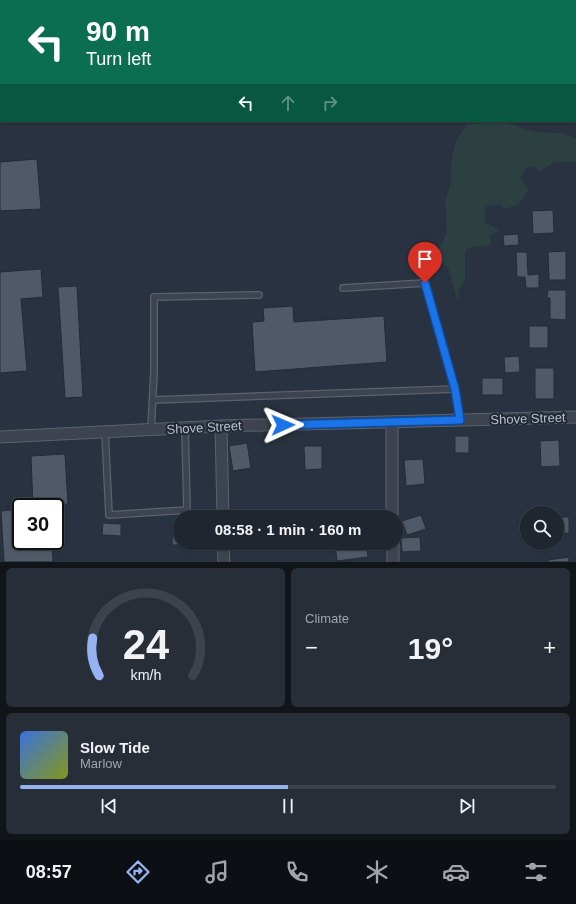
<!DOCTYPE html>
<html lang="en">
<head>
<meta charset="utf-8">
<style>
  body { margin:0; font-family:Arial,sans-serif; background:#272e38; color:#f1f3f6; height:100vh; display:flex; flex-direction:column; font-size:15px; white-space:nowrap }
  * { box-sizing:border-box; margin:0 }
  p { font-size:13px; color:#a1a5ab }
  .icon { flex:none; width:22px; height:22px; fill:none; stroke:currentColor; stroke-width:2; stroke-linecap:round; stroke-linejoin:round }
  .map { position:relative; height:562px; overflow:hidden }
  .details { display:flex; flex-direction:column; gap:6px; padding:6px; background:#11151a; flex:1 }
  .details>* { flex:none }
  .hud { position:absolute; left:0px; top:0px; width:576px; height:122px; box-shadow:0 1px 3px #0004,0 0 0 1px #3c434c; background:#0b6e4f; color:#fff; overflow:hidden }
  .tools { position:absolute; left:520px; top:506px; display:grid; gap:8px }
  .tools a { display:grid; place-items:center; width:44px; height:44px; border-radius:50%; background:#1f2630; box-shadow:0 1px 3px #0004,0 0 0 1px #3c434c; font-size:20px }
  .speed { position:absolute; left:12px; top:498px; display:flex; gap:8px; font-size:20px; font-weight:700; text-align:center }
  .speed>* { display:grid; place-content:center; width:52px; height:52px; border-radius:50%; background:#1f2630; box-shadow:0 1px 3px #0004,0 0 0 1px #3c434c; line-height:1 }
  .speed .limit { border:2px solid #111; border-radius:6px; background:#fff; color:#111 }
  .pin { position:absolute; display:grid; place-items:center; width:34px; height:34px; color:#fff; margin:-41px -17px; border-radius:50% 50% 50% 0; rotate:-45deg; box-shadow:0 0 4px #0007 }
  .pin .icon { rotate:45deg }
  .me { position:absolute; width:44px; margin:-22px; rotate:89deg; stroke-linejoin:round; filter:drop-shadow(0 0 3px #0008) }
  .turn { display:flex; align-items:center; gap:14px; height:84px; padding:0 20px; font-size:18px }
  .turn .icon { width:52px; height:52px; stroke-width:2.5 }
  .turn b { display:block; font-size:28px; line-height:34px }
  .lanes { display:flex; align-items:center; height:38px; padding:0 20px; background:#0003; justify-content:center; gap:20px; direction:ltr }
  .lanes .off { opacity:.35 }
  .big { font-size:30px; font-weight:600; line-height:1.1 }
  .details .widget { flex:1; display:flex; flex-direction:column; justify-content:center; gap:6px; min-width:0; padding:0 14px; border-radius:6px; background:#272e38 }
  .details .dial { align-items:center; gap:0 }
  .dial svg { height:104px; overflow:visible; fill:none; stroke:#3c434c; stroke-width:7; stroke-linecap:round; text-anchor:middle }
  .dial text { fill:#f1f3f6; stroke:none }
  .song { display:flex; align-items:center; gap:12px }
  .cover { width:48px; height:48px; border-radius:6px; background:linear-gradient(135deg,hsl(220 70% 55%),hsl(70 70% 35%)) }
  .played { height:4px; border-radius:2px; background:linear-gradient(90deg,#95b2f1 50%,#3c434c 50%) }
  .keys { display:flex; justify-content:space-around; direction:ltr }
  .heat { display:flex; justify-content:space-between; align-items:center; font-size:22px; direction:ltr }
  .details .tiles { flex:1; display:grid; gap:6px; grid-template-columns:1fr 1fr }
  .widget:last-child { grid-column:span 2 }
  .trip { position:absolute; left:173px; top:510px; width:230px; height:40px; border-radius:20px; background:#1f2630; box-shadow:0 1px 3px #0004,0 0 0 1px #3c434c; font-weight:600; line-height:40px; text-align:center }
  .dock { display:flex; height:64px; justify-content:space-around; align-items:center; background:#0c0f13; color:#a1a5ab }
  .dock .icon { width:28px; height:28px }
  .dock .active { color:#95b2f1 }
  .dock b { font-size:18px; color:#f1f3f6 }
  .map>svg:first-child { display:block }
  .green { fill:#2c4042 }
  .building { fill:#4f5968; stroke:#232b37 }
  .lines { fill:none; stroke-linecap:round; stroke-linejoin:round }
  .lane-casing { stroke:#5a626d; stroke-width:8 }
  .street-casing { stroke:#5a626d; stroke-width:13 }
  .lane { stroke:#3d4450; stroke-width:5.5 }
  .street { stroke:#3d4450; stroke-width:11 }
  .route-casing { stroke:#114b97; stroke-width:10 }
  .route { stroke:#1a73e8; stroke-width:7 }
  .labels { text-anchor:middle; stroke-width:4; stroke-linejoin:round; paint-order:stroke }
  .street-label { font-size:13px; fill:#b9c0ca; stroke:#212935 }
</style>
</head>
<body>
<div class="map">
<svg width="576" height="562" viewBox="0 0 576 562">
  <rect width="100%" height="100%" fill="#293240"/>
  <!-- green -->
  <path class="green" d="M0 0H244L243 1H1V70H0Z
    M494 121H506L510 124 535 132 562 133 576 138V162H554L541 171 533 167H528L520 178 529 190 519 204 505 209 499 204 485 207V222L499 231 490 236 491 245 472 247 465 250V281L459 289 458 303 448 267 435 260 447 232 445 201 451 182V164L456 140 467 125Z"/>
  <!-- building -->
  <path class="building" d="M37 159 41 209 0 211V162Z
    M553 210 554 233 533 234 532 211Z
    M518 234 519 245 504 246 503 235Z
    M566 251V280H549L548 252Z
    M516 252H527L528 275 539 274V288H526L525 277H517Z
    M41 269 43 297 21 299 27 371 0 373V272Z
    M77 286 83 397 65 398 58 287Z
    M548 290H566V320L550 319V298H547Z
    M293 306 294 322 384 316 387 362 255 372 252 322 264 321 263 308Z
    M529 326H548V348H529Z
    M519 356 520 372 505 373 504 357Z
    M535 368H554V399H535Z
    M482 378H503V395H482Z
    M455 436H469V453H455Z
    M559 440 560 466 541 467 540 441Z
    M247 443 251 468 233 471 229 446Z
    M304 446H322V469L305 470Z
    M65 454 68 504 50 505V507H33L31 456Z
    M423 459 425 484 406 486 404 460Z
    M21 509V541H52L53 562H4L1 511Z
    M421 515 426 529 407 535 402 521Z
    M557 517H569V533L557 534Z
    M103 523 121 524V536L102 535Z
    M173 524H180V543H191V545H172Z
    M420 537 421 551 402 552 401 538Z
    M253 543H273V546L253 548Z
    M335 543H366L368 557 337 561Z
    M569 557V562H548V560Z"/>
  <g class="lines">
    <defs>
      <path id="lane" d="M343 288 425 283 455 389
        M153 400 455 389 460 420
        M151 430 154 372V297L259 295
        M105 432 109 515 187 510 185 428"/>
      <path id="street" d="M575 0 576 30
        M392 422V517
        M221 426 223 517
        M0 437 221 426 576 417
        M223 543 224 562
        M393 543V562"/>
    </defs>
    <!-- lane casing -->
    <use href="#lane" class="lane-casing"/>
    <!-- street casing -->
    <use href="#street" class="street-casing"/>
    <!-- lane -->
    <use href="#lane" class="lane"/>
    <!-- street -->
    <use href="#street" class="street"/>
  </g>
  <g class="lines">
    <defs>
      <path id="route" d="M283 425 460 420 455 389 425 283"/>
    </defs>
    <!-- route casing -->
    <use href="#route" class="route-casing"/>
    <!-- route -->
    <use href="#route" class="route"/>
  </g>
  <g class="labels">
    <!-- street labels -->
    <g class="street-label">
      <text transform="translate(528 418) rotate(-2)" y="5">Shove Street</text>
      <text transform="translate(204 427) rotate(-3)" y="5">Shove Street</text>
    </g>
  </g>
</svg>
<div class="tools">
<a><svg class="icon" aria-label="search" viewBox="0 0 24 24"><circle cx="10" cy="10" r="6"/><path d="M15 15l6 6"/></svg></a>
</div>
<div class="speed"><div class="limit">30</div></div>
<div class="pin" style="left:425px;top:283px;background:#d93025"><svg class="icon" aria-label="arrive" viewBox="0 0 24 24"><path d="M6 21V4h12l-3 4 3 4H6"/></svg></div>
<svg class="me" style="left:283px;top:425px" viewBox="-20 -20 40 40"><path d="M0-17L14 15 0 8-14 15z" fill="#1a73e8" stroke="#fff" stroke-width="4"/></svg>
<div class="trip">08:58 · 1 min · 160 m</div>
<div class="hud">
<div class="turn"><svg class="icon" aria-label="left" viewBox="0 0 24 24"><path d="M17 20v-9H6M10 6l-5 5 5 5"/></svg><div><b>90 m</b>Turn left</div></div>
<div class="lanes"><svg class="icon" aria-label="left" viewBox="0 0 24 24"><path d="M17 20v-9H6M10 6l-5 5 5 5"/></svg><svg class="icon off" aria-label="ahead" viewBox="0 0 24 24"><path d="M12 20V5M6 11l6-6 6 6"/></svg><svg class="icon off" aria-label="right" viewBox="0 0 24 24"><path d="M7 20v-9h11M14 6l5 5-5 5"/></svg></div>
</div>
</div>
<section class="details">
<div class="tiles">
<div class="widget dial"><svg viewBox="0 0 100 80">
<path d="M14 69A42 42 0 1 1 86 69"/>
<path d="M14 69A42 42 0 0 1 9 40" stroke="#95b2f1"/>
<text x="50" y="56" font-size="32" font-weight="700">24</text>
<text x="50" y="72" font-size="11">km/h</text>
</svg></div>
<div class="widget"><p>Climate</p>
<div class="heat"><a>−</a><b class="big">19°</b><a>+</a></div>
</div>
<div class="widget">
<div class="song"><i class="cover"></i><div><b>Slow Tide</b><p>Marlow</p></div></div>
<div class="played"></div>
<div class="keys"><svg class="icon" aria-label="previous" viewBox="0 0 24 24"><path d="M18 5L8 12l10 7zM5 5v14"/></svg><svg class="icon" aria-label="pause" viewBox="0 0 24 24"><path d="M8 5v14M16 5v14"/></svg><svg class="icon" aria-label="next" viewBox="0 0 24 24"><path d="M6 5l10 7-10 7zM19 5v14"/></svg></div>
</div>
</div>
</section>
<nav class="dock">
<b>08:57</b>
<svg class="icon active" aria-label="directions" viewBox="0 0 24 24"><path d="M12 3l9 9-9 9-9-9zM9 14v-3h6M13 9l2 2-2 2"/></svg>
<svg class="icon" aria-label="music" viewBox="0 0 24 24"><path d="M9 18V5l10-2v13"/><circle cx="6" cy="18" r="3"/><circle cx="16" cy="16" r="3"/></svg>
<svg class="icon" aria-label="phone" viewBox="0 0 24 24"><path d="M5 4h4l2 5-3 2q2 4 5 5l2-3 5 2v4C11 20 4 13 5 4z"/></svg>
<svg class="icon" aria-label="climate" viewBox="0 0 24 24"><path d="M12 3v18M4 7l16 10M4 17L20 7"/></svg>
<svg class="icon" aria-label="car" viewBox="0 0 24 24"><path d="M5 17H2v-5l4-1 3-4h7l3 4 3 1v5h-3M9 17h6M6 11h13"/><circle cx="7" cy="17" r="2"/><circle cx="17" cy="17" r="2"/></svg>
<svg class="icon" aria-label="filters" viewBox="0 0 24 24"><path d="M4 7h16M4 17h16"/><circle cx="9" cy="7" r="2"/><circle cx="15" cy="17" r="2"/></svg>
</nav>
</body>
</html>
